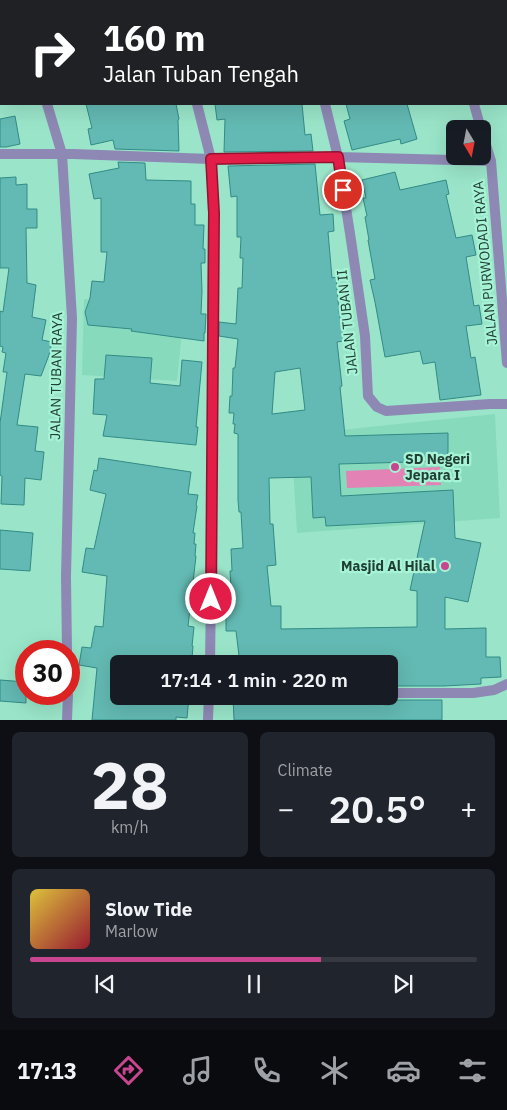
<!DOCTYPE html>
<html lang="en">
<head>
<meta charset="utf-8">
<style>
  body { margin:0; font-family:"IBM Plex Sans",sans-serif; background:#20242c; color:#f1f3f6; height:100vh; display:flex; flex-direction:column; font-size:19px; white-space:nowrap }
  * { box-sizing:border-box; margin:0 }
  p { font-size:16px; color:#9ea1a6 }
  .icon { flex:none; width:28px; height:28px; fill:none; stroke:currentColor; stroke-width:2; stroke-linecap:round; stroke-linejoin:round }
  .map { position:relative; height:720px; overflow:hidden }
  .sheet { display:flex; flex-direction:column; gap:12px; padding:12px; background:#0d0f14; flex:1 }
  .sheet>* { flex:none }
  .hud { position:absolute; left:0px; top:0px; width:508px; height:105px; box-shadow:0 5px 20px #0002; background:#202124; color:#fff; overflow:hidden }
  .needle { width:32px; rotate:170deg }
  .fabs { position:absolute; left:446px; top:120px; display:grid; gap:10px }
  .fabs a { display:grid; place-items:center; width:45px; height:45px; border-radius:8px; background:#171b24; box-shadow:0 5px 20px #0002; font-size:25px }
  .speed { position:absolute; left:15px; top:640px; display:flex; gap:10px; font-size:25px; font-weight:700; text-align:center }
  .speed>* { display:grid; place-content:center; width:65px; height:65px; border-radius:50%; background:#171b24; box-shadow:0 5px 20px #0002; line-height:1 }
  .speed .limit { border:8px solid #d22; background:#fff; color:#111 }
  .pin { position:absolute; display:grid; place-items:center; width:42px; height:42px; color:#fff; margin:-21px; border:2px solid #fff; border-radius:50%; box-shadow:0 1px 5px #0007 }
  .me { position:absolute; width:55px; margin:-28px; rotate:0deg; stroke-linejoin:round; filter:drop-shadow(0 0 4px #0008) }
  .turn { display:flex; align-items:center; gap:18px; height:105px; padding:0 20px; font-size:22px }
  .turn .icon { width:65px; height:65px; stroke-width:2.5 }
  .turn b { display:block; font-size:35px; line-height:42px }
  .big { font-size:38px; font-weight:600; line-height:1.1 }
  .sheet .card { flex:1; display:flex; flex-direction:column; justify-content:center; gap:8px; min-width:0; padding:0 18px; border-radius:8px; background:#20242c }
  .sheet .dial { align-items:center; gap:0 }
  .dial b { font-size:65px; line-height:1 }
  .song { display:flex; align-items:center; gap:15px }
  .cover { width:60px; height:60px; border-radius:8px; background:linear-gradient(135deg,hsl(50 70% 55%),hsl(350 70% 35%)) }
  .played { height:5px; border-radius:2px; background:linear-gradient(90deg,#c7468f 65%,#363941 65%) }
  .keys { display:flex; justify-content:space-around; direction:ltr }
  .heat { display:flex; justify-content:space-between; align-items:center; font-size:28px; direction:ltr }
  .sheet .tiles { flex:1; display:grid; gap:12px; grid-template-columns:1fr 1fr }
  .card:last-child { grid-column:span 2 }
  .trip { position:absolute; left:110px; top:655px; width:288px; height:50px; border-radius:8px; background:#171b24; box-shadow:0 5px 20px #0002; font-weight:600; line-height:50px; text-align:center }
  .dock { display:flex; height:80px; justify-content:space-around; align-items:center; background:#090b0e; color:#9ea1a6 }
  .dock .icon { width:35px; height:35px }
  .dock .current { color:#c7468f }
  .dock b { font-size:22px; color:#f1f3f6 }
  .map>svg:first-child { display:block }
  .built { fill:#87dbbc }
  .green { fill:#e382b4 }
  .building { fill:#63b9b3; stroke:#328b85; fill-rule:evenodd }
  .lines { fill:none; stroke-linecap:round; stroke-linejoin:round }
  .street { stroke:#8d89b4; stroke-width:10 }
  .route-casing { stroke:#92132f; stroke-width:12 }
  .route { stroke:#e11d48; stroke-width:9 }
  .poi-dot { fill:#c7468f; stroke:#a7f3d6; stroke-width:2 }
  .labels { text-anchor:middle; stroke-width:4.5; stroke-linejoin:round; paint-order:stroke }
  .street-label { font-size:14px; fill:#203f34; stroke:#a7f3d6 }
  .poi-label { font-size:14px; font-weight:bold; fill:#203f34; stroke:#a7f3d6; text-anchor:start }
</style>
</head>
<body>
<div class="map">
<svg width="507" height="720" viewBox="0 0 507 720">
  <rect width="100%" height="100%" fill="#9ae5c9"/>
  <!-- built -->
  <path class="built" d="M84 299 108 302 182 332 177 381 82 375Z
    M495 414 500 518 297 533 291 436 359 428Z"/>
  <!-- green -->
  <path class="green" d="M440 467 441 485 347 488 346 471Z"/>
  <!-- building -->
  <path class="building" d="M86 104H176L179 119 178 120 179 151 115 149 113 140 91 145 88 129 92 128Z
    M215 104H302L305 135 311 134 313 151 224 152 225 119 217 120Z
    M346 104H407L417 139 401 144 400 139 352 150 344 121 350 119Z
    M15 116 20 144 6 147H0V119Z
    M118 162 145 163 146 180 191 181V204H195V225H204L203 249H205V263H201L202 291 201 314H206L205 333H204V341L131 331 132 329 88 325 85 312 90 298 92 281 104 282 107 252H101V198L94 199 89 174 119 168Z
    M315 164 320 215 333 214 334 231 328 232 332 278 336 277 339 311 344 341 337 342 342 386 340 387 345 436 448 433V461L339 464 341 496 453 490 455 538 481 543 468 602 445 597V629L486 628V657H500L501 677 481 678V684L444 686H389V664H240L236 631H226V606H232L230 571H232L231 549 243 548 241 512H239L238 500V434L234 433 235 424H233L234 413H229L230 396H232L233 368H235L238 339 219 336V322L236 324 238 288H242L243 258H240L241 237H237V196L231 197 228 166ZM300 368 305 410 272 414 275 372ZM311 477 313 518 325 517 326 526 425 521 410 590 417 591V627L281 629V606H271L267 566 276 565 273 524H270L269 478Z
    M395 172 400 190 446 180 449 194 446 195 456 238 472 235 476 255 466 257 474 306 479 305 482 324 466 326 471 358 475 357 481 395 440 400 435 362 423 364 420 351 385 357 375 302 370 280 375 279 368 240H369L365 217 367 216 363 198H366L362 180Z
    M16 177V185L27 184V209H37V228H26L27 283 36 285 32 317 46 320 42 340 52 342 49 355 41 376 25 374 17 425 38 427 35 451 44 452 41 480 25 478 24 505 1 504 2 476 0 475V423L7 372H3L6 353 2 352 3 347 0 346V311L3 312 9 268H0V178Z
    M106 355 152 358 150 383 180 386 182 360 202 362 196 427H198L196 445 103 436 107 415 93 414 95 379H104Z
    M99 458 191 472 188 494 198 495 196 505 197 506 193 533H195L194 544H196L195 556H196L188 626 194 627 192 646H193L192 659 147 657 146 664H119V696H189L187 718 176 717V720H92L97 668 79 665 82 647 91 648 95 626 103 627 107 576 82 572 86 548 94 549 106 494 90 490 94 470 97 471Z
    M0 530 33 533 30 571 0 569Z
    M0 680 26 682V703L0 701Z
    M233 696H291V699H320L389 705V700H442V720H234Z"/>
  <g class="lines">
    <!-- street -->
    <path class="street" d="M16 0V1
      M172 0V1
      M300 0V1
      M448 0V1
      M497 1 502 0
      M47 104 62 154 72 318 66 577 67 651
      M197 104 211 159 213 213 211 588 210 664
      M325 104 338 157 351 240 365 336 368 396 377 407 386 411 490 404H507
      M474 104 481 129
      M482 132 491 161 507 363
      M0 154H73L211 159 338 157 491 161
      M389 693H473L494 690 507 684
      M208 719 209 696
      M67 720 68 694"/>
  </g>
  <g class="lines">
    <defs>
      <path id="route" d="M211 599 214 213 211 159 338 157 343 190"/>
    </defs>
    <!-- route casing -->
    <use href="#route" class="route-casing"/>
    <!-- route -->
    <use href="#route" class="route"/>
  </g>
  <!-- markers -->
  <g class="poi-dot">
    <circle cx="395" cy="467" r="5"/>
    <circle cx="445" cy="566" r="5"/>
  </g>
  <g class="labels">
    <!-- street labels -->
    <g class="street-label">
      <text transform="translate(485 263) rotate(-95)" y="5">JALAN PURWODADI RAYA</text>
      <text transform="translate(347 322) rotate(-96)" y="5">JALAN TUBAN II</text>
      <text transform="translate(56 376) rotate(-89)" y="5">JALAN TUBAN RAYA</text>
    </g>
    <!-- poi labels -->
    <g class="poi-label">
      <text x="405" y="464">SD Negeri<tspan x="405" dy="16">Jepara I</tspan></text>
      <text x="435" y="571" text-anchor="end">Masjid Al Hilal</text>
    </g>
  </g>
</svg>
<div class="fabs">
<a><svg class="needle" viewBox="-14 -14 28 28"><path d="M0-13l5 13h-10z" fill="#e53935"/><path d="M0 13l5-13h-10z" fill="#9ea1a6"/></svg></a>
</div>
<div class="speed"><div class="limit">30</div></div>
<div class="pin" style="left:343px;top:190px;background:#d93025"><svg class="icon" aria-label="arrive" viewBox="0 0 24 24"><path d="M6 21V4h12l-3 4 3 4H6"/></svg></div>
<svg class="me" style="left:211px;top:599px" viewBox="-20 -20 40 40"><circle r="17" fill="#e11d48" stroke="#fff" stroke-width="3"/><path d="M0-11L8 9 0 5-8 9z" fill="#fff"/></svg>
<div class="trip">17:14 · 1 min · 220 m</div>
<div class="hud">
<div class="turn"><svg class="icon" aria-label="right" viewBox="0 0 24 24"><path d="M7 20v-9h11M14 6l5 5-5 5"/></svg><div><b>160 m</b>Jalan Tuban Tengah</div></div>
</div>
</div>
<section class="sheet">
<div class="tiles">
<div class="card dial"><b>28</b><p>km/h</p></div>
<div class="card"><p>Climate</p>
<div class="heat"><a>−</a><b class="big">20.5°</b><a>+</a></div>
</div>
<div class="card">
<div class="song"><i class="cover"></i><div><b>Slow Tide</b><p>Marlow</p></div></div>
<div class="played"></div>
<div class="keys"><svg class="icon" aria-label="previous" viewBox="0 0 24 24"><path d="M18 5L8 12l10 7zM5 5v14"/></svg><svg class="icon" aria-label="pause" viewBox="0 0 24 24"><path d="M8 5v14M16 5v14"/></svg><svg class="icon" aria-label="next" viewBox="0 0 24 24"><path d="M6 5l10 7-10 7zM19 5v14"/></svg></div>
</div>
</div>
</section>
<nav class="dock">
<b>17:13</b>
<svg class="icon current" aria-label="directions" viewBox="0 0 24 24"><path d="M12 3l9 9-9 9-9-9zM9 14v-3h6M13 9l2 2-2 2"/></svg>
<svg class="icon" aria-label="music" viewBox="0 0 24 24"><path d="M9 18V5l10-2v13"/><circle cx="6" cy="18" r="3"/><circle cx="16" cy="16" r="3"/></svg>
<svg class="icon" aria-label="phone" viewBox="0 0 24 24"><path d="M5 4h4l2 5-3 2q2 4 5 5l2-3 5 2v4C11 20 4 13 5 4z"/></svg>
<svg class="icon" aria-label="climate" viewBox="0 0 24 24"><path d="M12 3v18M4 7l16 10M4 17L20 7"/></svg>
<svg class="icon" aria-label="car" viewBox="0 0 24 24"><path d="M5 17H2v-5l4-1 3-4h7l3 4 3 1v5h-3M9 17h6M6 11h13"/><circle cx="7" cy="17" r="2"/><circle cx="17" cy="17" r="2"/></svg>
<svg class="icon" aria-label="filters" viewBox="0 0 24 24"><path d="M4 7h16M4 17h16"/><circle cx="9" cy="7" r="2"/><circle cx="15" cy="17" r="2"/></svg>
</nav>
</body>
</html>
